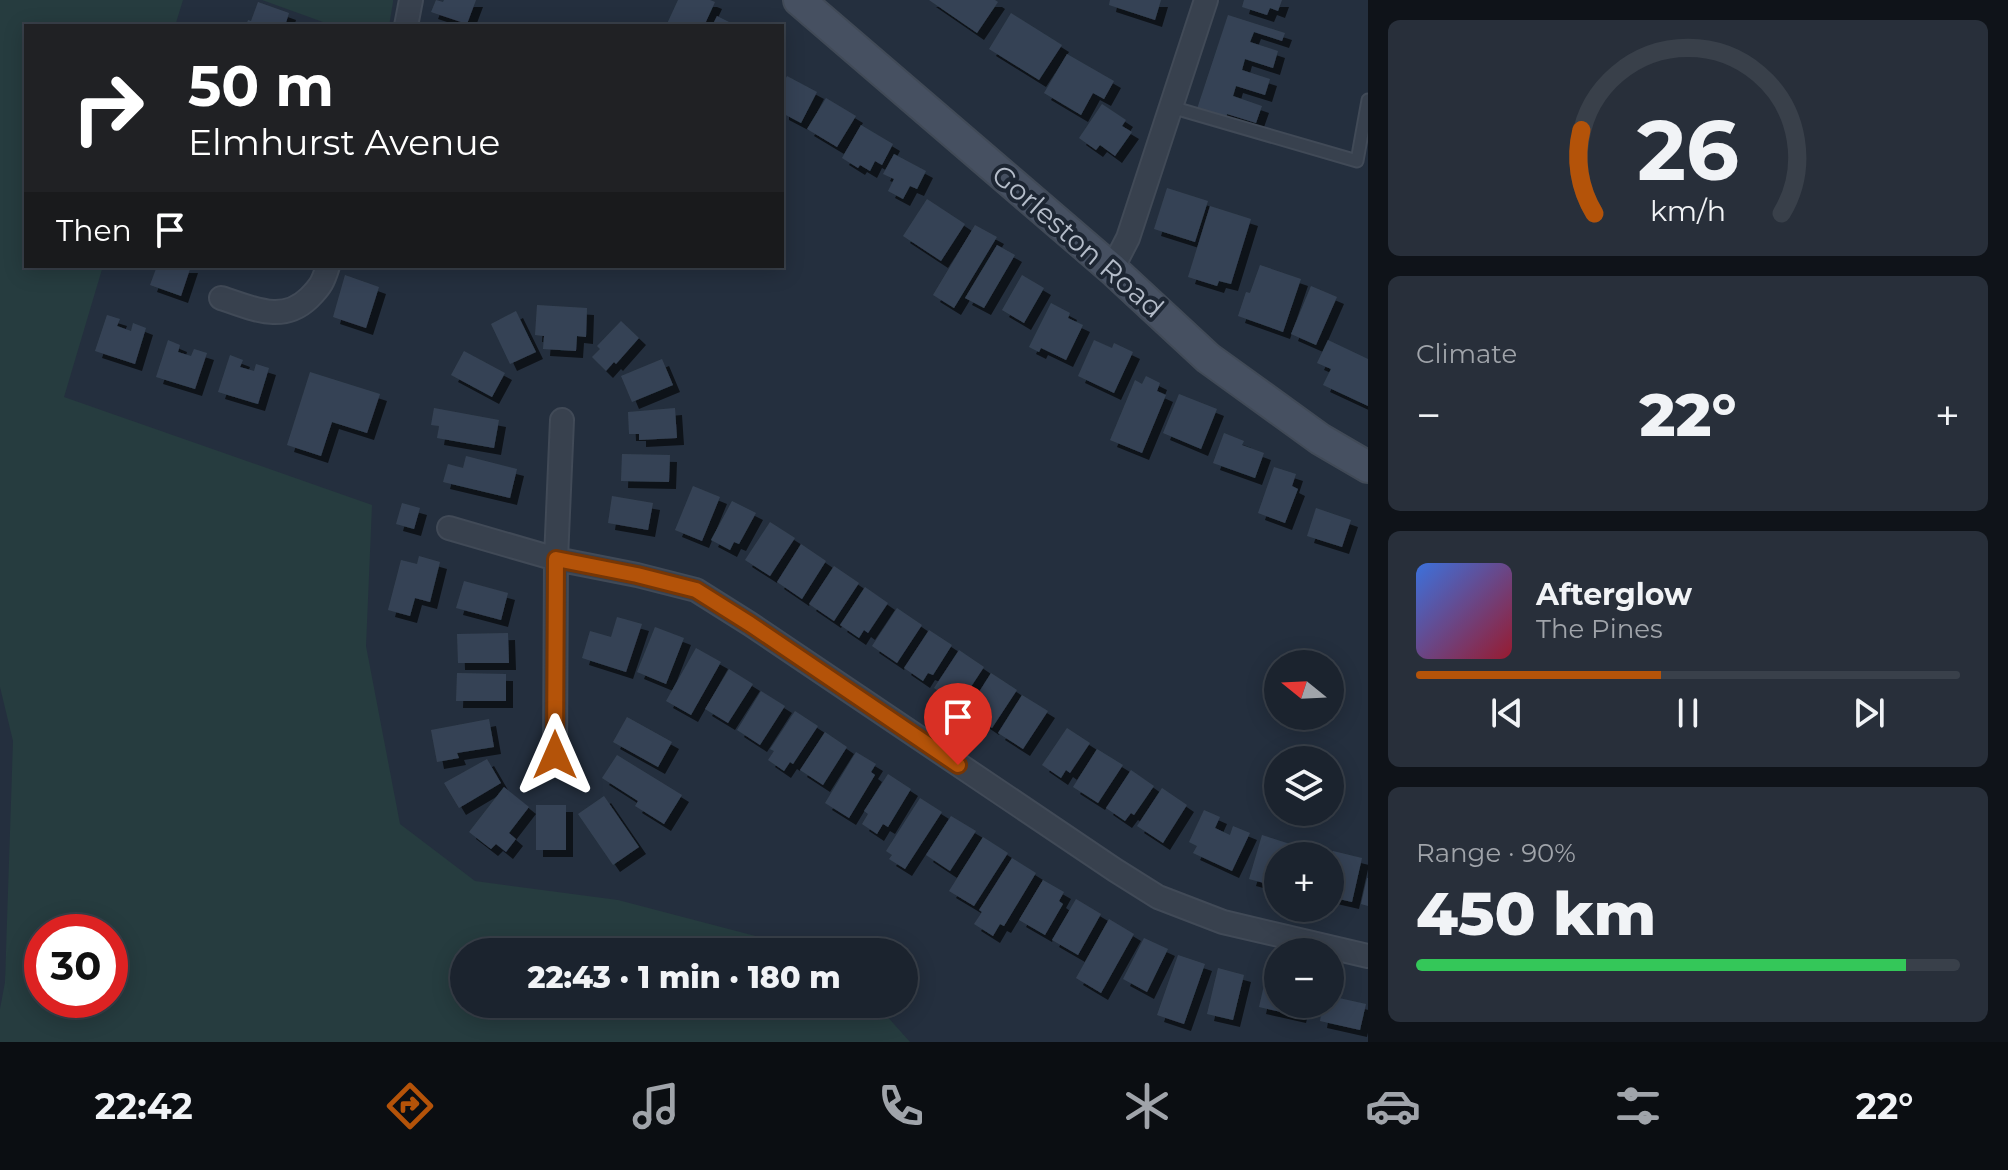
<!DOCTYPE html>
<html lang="en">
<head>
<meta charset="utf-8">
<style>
  body { margin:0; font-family:Montserrat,sans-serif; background:#282f3a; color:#f1f3f6; height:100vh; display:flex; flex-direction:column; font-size:30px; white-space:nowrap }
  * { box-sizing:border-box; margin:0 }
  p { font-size:26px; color:#a0a4aa }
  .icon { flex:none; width:44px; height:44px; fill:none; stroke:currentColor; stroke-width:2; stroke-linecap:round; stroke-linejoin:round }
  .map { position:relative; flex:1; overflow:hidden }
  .side { display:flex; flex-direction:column; gap:20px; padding:20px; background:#0f1319; width:640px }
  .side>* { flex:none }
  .hud { position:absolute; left:24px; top:24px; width:760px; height:244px; border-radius:0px; box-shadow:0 4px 20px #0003,0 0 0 2px #39404a; background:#202124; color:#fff; overflow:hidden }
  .needle { width:52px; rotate:288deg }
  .fabs { position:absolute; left:1264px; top:650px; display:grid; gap:16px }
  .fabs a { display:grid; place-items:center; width:80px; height:80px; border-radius:50%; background:#1b232e; box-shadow:0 4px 20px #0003,0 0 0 2px #39404a; font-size:40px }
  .speed { position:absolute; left:24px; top:914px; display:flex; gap:16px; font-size:40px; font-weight:700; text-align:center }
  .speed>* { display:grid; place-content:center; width:104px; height:104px; border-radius:50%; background:#1b232e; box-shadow:0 4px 20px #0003,0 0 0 2px #39404a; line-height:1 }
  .speed .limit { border:12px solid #d22; background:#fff; color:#111 }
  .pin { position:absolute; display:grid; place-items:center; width:68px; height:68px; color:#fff; margin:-82px -34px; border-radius:50% 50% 50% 0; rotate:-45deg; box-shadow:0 0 8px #0007 }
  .pin .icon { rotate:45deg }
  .me { position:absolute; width:88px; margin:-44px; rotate:0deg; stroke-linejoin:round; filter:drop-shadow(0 0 6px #0008) }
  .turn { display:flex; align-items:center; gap:28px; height:168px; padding:0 32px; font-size:36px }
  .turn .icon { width:104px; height:104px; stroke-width:2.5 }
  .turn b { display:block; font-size:56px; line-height:68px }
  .then { display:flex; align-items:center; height:76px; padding:0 32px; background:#0003; gap:16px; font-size:30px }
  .big { font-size:60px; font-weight:800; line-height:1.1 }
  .side .widget { flex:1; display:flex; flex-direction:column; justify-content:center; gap:12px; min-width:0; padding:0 28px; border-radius:12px; background:#282f3a }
  .side .dial { align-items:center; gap:0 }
  .dial svg { height:208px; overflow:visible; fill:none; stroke:#39404a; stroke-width:7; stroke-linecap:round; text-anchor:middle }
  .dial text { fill:#f1f3f6; stroke:none }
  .song { display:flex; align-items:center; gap:24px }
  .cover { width:96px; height:96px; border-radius:12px; background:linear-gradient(135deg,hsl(220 70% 55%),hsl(350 70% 35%)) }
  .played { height:8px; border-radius:4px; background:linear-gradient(90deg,#b45309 45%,#39404a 45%) }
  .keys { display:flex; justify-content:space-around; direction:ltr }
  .heat { display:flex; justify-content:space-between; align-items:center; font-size:44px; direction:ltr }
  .charge { height:12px; border-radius:6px; background:linear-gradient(90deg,#34c759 90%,#39404a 0) }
  .trip { position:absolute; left:450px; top:938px; width:468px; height:80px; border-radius:40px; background:#1b232e; box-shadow:0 4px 20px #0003,0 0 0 2px #39404a; font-weight:800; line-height:80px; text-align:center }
  .menu { display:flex; height:128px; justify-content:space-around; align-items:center; background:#0b0e12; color:#a0a4aa }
  .menu .icon { width:56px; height:56px }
  .menu .selected { color:#b45309 }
  .menu b { font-size:36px; color:#f1f3f6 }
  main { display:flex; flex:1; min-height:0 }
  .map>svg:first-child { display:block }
  .green { fill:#263c3f; fill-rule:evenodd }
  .building { fill:#364354; filter:url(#shadow) }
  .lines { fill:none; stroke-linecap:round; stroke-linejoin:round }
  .service-casing { stroke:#414a57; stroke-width:15 }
  .minor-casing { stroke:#414a57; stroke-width:26 }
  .secondary-casing { stroke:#414a57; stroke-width:34 }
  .service { stroke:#38414e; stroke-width:11 }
  .minor { stroke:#38414e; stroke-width:22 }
  .secondary { stroke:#465061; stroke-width:30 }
  .route-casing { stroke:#753606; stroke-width:20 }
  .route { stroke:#b45309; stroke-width:14 }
  .labels { text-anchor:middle; stroke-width:8; stroke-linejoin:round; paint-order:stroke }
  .street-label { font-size:28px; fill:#b4bcc9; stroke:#1d2633 }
</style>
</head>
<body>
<main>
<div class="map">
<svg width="1368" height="1042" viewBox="0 0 1368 1042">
  <defs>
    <filter id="shadow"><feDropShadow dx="7" dy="7" stdDeviation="0" flood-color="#0009"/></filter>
  </defs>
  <rect width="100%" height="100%" fill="#242f3e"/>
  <!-- green -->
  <path class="green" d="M0 0H183L175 26H26V266H103L64 397 372 505 366 646 400 824 475 881 618 900 817 952H464V1004H876L910 1042H0V1009L5 982 13 741 0 687ZM42 932H110V1000H42Z
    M262 0H393V2L389 26H334Z"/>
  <!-- building -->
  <path class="building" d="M436 0 443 2 444 0H476L467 24 431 12Z
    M678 0H710L715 2 704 26H666Z
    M929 0H995L998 2 977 33Z
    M1110 0H1161L1155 20 1109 5Z
    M1244 0H1282L1278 11 1270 8 1267 15 1242 7Z
    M258 2 289 13 285 26H246L248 20 251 21Z
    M1011 13 1062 45 1039 80 989 49Z
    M1228 15 1285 33 1282 41 1254 32 1250 42 1278 51 1273 68 1245 59 1242 70 1270 79 1265 95 1236 86 1233 96 1262 106 1256 123 1227 114 1226 118 1197 109Z
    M717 16 737 26H712Z
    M1067 54 1114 81 1104 99 1093 93 1081 115 1044 93Z
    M787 76 817 92 801 123 782 113V86Z
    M826 98 856 116 837 147 807 129Z
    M1102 104 1126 120 1122 126 1132 132 1115 156 1100 145 1096 150 1079 138Z
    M861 125 893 144 882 165 875 161 870 171 860 165 858 168 842 158Z
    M894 154 926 171 917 189 910 186 903 199 888 191 894 179 883 174Z
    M1167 188 1208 201 1195 242 1154 229Z
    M927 199 965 224 941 261 903 236Z
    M1210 206 1251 219 1231 284 1219 281 1217 286 1188 277Z
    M975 225 997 237 954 308 933 295Z
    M997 245 1015 255 984 308 965 298Z
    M1260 265 1301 279 1283 332 1238 316 1246 292 1250 293Z
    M157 266H191L181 296 150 285Z
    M345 275 379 287 366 328 333 317Z
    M1022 275 1044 288 1024 323 1002 310Z
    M1311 286 1337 297 1316 345 1291 334Z
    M1051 303 1070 313 1068 318 1083 325 1066 360 1041 348 1039 352 1029 347Z
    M537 305 587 308 586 337 577 336 576 351 543 349 544 336 535 335Z
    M516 311 536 352 510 364 491 324Z
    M107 315 120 319 117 326 131 331 133 323 146 328 135 364 95 351Z
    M621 321 639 338 616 364 614 362 606 371 592 357 600 349 597 346Z
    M168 340 180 345 178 352 191 356 194 349 207 353 195 389 156 377Z
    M1094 340 1112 348 1114 343 1133 352 1114 393 1078 376Z
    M1328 340 1368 359V406L1323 385 1331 369 1317 363Z
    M464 351 505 373 492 397 451 375Z
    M230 355 243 360 240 367 254 371 256 364 269 368 258 404 218 392Z
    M662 359 673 385 632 402 621 376Z
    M310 372 380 394 367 433 332 422 321 456 287 445Z
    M1146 376 1160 383 1157 391 1166 395 1142 453 1110 440 1135 380 1142 384Z
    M1179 394 1217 409 1201 449 1163 433Z
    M434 408 499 420 494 448 437 438 439 426 431 425Z
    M675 408 677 438 639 440V434H629L628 412Z
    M1224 433 1244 441 1242 445 1264 453 1255 478 1213 463Z
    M622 454 670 455 669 482 621 481Z
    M466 456 517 469 510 498 443 482 448 464 463 468Z
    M1274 467 1296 474 1292 486 1298 489 1285 523 1258 513Z
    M693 486 720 497 702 541 675 530Z
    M612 496 653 503 648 530 608 523Z
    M732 501 756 513 739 544 734 542 730 550 711 540Z
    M402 503 420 508 414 529 396 524Z
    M1316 508 1351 520 1342 547 1307 536Z
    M770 522 795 538 770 576 745 560Z
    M801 544 826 561 802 599 777 582Z
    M419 556 440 562 430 602 415 598 410 616 388 610 401 560 417 564Z
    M834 566 859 583 834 621 809 604Z
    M464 581 508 593 501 620 456 608Z
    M865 587 888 603 868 633 864 630 859 638 840 625Z
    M897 608 922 625 897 663 872 646Z
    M617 617 642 624 626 672 582 658 590 631 611 637Z
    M655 627 684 638 666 684 637 672Z
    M929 630 952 645 933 675 928 673 923 681 904 668Z
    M508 633 509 663H458L457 634Z
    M696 648 721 662 691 715 666 701Z
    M959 650 984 667 959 705 934 688Z
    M729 669 753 684 728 723 705 709Z
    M457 673 506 674V701H456Z
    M991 673 1017 690 992 728 967 711Z
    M761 691 785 706 760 745 737 730Z
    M1022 695 1048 711 1023 749 998 733Z
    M795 711 818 726 793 764 790 762 784 771 768 760 774 751 770 749Z
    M627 717 672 742 658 767 613 742Z
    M489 719 494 747 457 753 459 758 437 762 431 730Z
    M1067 728 1090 743 1070 773 1066 770 1061 778 1042 765Z
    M825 732 847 747 823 785 800 770Z
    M1097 749 1123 765 1098 803 1073 787Z
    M856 752 876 764 871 772 875 775 849 818 825 803Z
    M617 755 682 795 664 824 635 806 638 801 602 778Z
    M487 759 501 783 459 808 444 783Z
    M1131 770 1154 786 1134 815 1131 813 1125 821 1106 808Z
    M888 774 911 789 888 827 883 824 877 834 862 824 868 814 864 811Z
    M504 787 529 807 509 833 516 839 506 852 496 844 491 849 469 832Z
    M1162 788 1187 805 1163 843 1137 826Z
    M604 796 639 847 613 865 578 814Z
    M920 798 942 812 905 869 889 859 892 855 886 851Z
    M536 805H566V850H536Z
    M1204 810 1220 817 1215 828 1230 835 1233 826 1250 833 1232 871 1193 853 1197 846 1189 842Z
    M951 816 976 831 950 871 926 855Z
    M1262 835 1290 844 1287 856H1278V887L1249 879Z
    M983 837 1008 853 974 906 949 891Z
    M1297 844 1325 851 1323 856H1294Z
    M1333 851 1362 858 1352 902 1330 897V863Z
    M1012 858 1036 873 1004 926 1000 924 993 936 974 924 982 912 979 910Z
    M1367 878H1368V906L1361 904Z
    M1043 880 1064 892 1059 901 1063 904 1045 935 1019 920Z
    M1076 899 1101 914 1078 955 1052 940Z
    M1109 919 1134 934 1101 993 1076 978Z
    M1144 938 1168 949 1147 992 1123 979Z
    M1178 955 1205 964 1184 1024 1157 1015Z
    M1218 968 1244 975 1233 1020 1207 1014Z
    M1265 981 1278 984V1004H1302L1299 1016 1259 1007Z
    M1330 996 1366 1004 1360 1030 1320 1021 1323 1004H1330Z"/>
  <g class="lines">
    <defs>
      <path id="service" d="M1171 107 1357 161 1368 100"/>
      <path id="minor" d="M406 26 411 0
        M1112 269 1128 238 1206 0
        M221 298C253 308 282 324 309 298 321 286 323 282 328 266
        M449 528 556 559 637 575 696 590 750 624 1115 870 1158 897 1223 922 1368 956
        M555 755 556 559 562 420"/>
      <path id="secondary" d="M799 0 1112 269 1208 358 1320 439 1368 467"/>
    </defs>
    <!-- service casing -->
    <use href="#service" class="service-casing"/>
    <!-- minor casing -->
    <use href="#minor" class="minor-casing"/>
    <!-- secondary casing -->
    <use href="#secondary" class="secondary-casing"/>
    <!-- service -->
    <use href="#service" class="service"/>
    <!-- minor -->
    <use href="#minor" class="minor"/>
    <!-- secondary -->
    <use href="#secondary" class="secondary"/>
  </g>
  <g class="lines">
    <defs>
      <path id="route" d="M555 755 556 559 637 575 696 590 750 624 958 765"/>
    </defs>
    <!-- route casing -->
    <use href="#route" class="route-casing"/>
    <!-- route -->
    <use href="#route" class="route"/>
  </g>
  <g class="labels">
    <!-- street labels -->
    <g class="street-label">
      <text transform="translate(1078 241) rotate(41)" y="10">Gorleston Road</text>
    </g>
  </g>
</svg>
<div class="fabs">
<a><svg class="needle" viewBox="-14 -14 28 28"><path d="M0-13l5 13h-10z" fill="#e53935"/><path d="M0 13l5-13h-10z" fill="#a0a4aa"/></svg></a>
<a><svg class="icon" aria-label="layers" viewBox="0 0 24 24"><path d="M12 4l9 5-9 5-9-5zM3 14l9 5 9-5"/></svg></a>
<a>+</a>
<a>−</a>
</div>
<div class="speed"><div class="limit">30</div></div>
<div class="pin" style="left:958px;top:765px;background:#d93025"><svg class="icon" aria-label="arrive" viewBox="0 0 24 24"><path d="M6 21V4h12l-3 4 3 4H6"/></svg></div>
<svg class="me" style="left:555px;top:755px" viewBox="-20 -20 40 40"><path d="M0-17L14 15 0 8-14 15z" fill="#b45309" stroke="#fff" stroke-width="4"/></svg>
<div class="trip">22:43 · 1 min · 180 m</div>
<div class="hud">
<div class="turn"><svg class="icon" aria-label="right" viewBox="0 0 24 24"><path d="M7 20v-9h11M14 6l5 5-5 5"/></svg><div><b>50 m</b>Elmhurst Avenue</div></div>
<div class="then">Then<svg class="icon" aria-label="arrive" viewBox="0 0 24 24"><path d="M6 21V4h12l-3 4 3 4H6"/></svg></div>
</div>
</div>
<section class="side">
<div class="widget dial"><svg viewBox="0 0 100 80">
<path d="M14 69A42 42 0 1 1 86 69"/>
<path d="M14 69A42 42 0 0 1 9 37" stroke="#b45309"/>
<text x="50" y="56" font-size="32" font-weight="700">26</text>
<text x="50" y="72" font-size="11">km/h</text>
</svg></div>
<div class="widget"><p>Climate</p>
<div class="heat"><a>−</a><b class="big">22°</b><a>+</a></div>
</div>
<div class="widget">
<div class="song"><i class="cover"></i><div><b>Afterglow</b><p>The Pines</p></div></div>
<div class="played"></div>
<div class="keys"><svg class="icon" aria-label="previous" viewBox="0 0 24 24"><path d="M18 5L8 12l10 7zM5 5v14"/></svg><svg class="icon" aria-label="pause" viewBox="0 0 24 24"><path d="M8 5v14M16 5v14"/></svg><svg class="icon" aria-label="next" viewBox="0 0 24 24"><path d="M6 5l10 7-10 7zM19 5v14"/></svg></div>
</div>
<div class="widget"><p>Range · 90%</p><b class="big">450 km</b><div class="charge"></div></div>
</section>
</main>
<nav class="menu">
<b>22:42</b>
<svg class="icon selected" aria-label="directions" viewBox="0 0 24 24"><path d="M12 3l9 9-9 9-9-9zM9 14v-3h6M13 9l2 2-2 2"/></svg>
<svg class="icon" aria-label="music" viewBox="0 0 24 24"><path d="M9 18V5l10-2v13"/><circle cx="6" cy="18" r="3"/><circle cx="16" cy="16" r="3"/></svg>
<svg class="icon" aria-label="phone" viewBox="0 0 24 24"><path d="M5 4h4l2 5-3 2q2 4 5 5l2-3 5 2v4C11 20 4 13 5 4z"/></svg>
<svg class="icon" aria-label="climate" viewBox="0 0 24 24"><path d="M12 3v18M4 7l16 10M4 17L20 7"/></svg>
<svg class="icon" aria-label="car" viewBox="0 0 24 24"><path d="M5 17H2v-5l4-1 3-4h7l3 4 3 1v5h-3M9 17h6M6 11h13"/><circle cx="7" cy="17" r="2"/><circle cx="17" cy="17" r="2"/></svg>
<svg class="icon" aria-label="filters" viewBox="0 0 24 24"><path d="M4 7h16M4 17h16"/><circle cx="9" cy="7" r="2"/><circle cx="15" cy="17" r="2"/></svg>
<b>22°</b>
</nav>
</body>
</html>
